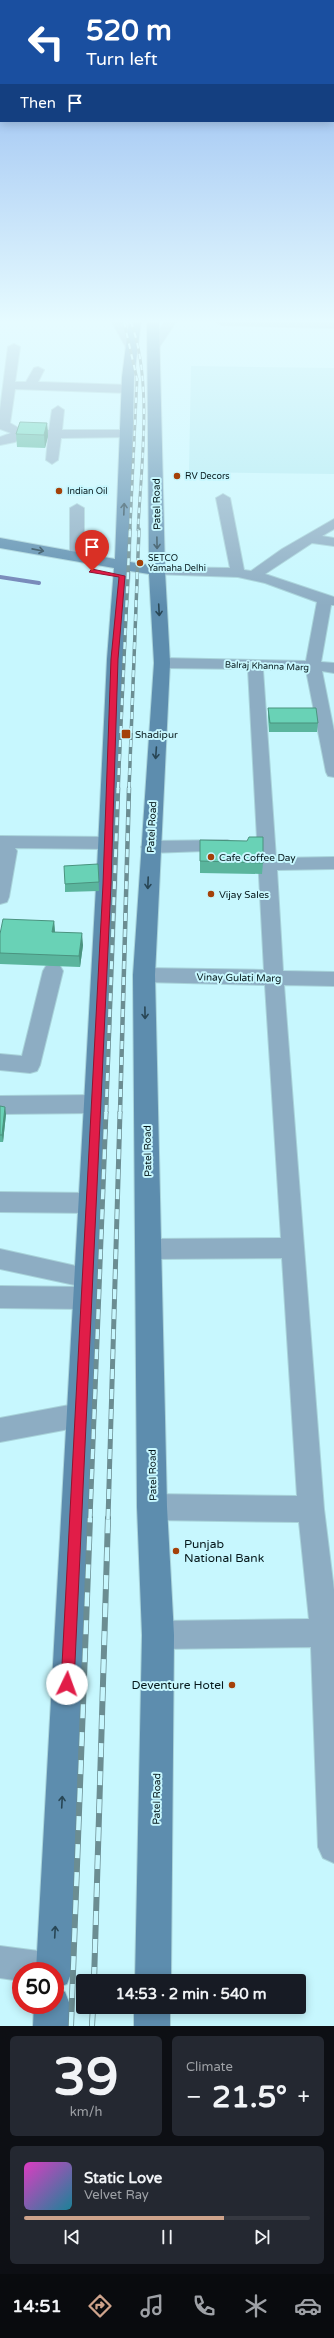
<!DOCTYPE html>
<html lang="en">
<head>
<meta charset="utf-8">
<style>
  body { margin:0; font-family:"Varela Round",sans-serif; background:#242831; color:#f1f3f6; height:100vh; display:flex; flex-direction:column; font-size:15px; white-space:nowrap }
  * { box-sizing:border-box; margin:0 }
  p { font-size:13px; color:#9ea1a6 }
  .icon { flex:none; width:22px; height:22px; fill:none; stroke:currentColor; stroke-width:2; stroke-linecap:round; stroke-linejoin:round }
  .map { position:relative; height:2026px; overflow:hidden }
  .side { display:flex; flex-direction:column; gap:10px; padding:10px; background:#0d0f14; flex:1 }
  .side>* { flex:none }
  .guide { position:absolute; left:0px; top:0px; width:334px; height:122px; box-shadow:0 2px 10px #0003; background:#1a4fa0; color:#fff; overflow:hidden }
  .speed { position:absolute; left:12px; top:1962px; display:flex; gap:8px; font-size:20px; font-weight:700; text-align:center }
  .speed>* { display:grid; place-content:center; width:52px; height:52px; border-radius:50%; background:#171b24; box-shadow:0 2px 10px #0003; line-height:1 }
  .speed .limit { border:6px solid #d22; background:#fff; color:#111 }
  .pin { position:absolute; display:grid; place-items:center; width:34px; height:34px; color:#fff; margin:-41px -17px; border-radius:50% 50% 50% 0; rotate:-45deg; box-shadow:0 0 4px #0007 }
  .pin .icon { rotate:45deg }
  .me { position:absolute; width:44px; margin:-22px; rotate:3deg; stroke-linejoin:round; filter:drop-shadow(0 0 3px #0008) }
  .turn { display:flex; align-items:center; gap:14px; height:84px; padding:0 20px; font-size:18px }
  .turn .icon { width:52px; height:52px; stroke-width:2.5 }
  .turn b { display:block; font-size:28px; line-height:34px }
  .then { display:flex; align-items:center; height:38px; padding:0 20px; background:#0003; gap:8px; font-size:15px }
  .big { font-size:30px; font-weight:700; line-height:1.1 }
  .side .tile { flex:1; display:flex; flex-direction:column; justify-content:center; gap:6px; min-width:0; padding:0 14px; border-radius:6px; background:#242831 }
  .side .dial { align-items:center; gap:0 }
  .dial b { font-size:52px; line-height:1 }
  .song { display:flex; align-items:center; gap:12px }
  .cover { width:48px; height:48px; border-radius:6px; background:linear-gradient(135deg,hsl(310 70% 55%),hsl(190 70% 35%)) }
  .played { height:4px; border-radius:2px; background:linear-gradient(90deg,#cea38b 70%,#363941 70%) }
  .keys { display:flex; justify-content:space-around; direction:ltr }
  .heat { display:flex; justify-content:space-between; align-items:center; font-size:22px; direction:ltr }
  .side .tiles { flex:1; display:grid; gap:10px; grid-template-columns:1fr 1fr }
  .tile:last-child { grid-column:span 2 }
  .trip { position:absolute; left:76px; top:1974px; width:230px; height:40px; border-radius:4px; background:#171b24; box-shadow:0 2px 10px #0003; font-weight:700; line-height:40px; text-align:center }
  .menu { display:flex; height:64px; justify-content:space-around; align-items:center; background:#090b0e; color:#9ea1a6 }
  .menu .icon { width:28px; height:28px }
  .menu .active { color:#cea38b }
  .menu b { font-size:18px; color:#f1f3f6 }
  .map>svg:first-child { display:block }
  .built { fill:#b0eaf2 }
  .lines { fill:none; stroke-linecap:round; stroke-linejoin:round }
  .stream { stroke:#6f81b5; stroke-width:4 }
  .minor-casing { stroke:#a8d3da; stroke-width:2 }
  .tertiary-casing { stroke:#a8d3da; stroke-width:2 }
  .secondary-casing { stroke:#a8d3da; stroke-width:2 }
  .minor { fill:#8dadc3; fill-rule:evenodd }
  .tertiary { fill:#8dadc3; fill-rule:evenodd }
  .secondary { fill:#5d8dae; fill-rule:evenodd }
  .rail-far4-casing { stroke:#6b8d92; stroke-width:3 }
  .rail-far3-casing { stroke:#6b8d92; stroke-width:3.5 }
  .rail-far2-casing { stroke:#6b8d92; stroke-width:4.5 }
  .rail-far1-casing { stroke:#6b8d92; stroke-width:5 }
  .rail-casing { stroke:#6b8d92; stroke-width:6 }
  .rail-far4 { stroke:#c7f7fe; stroke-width:2; stroke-dasharray:5.5; stroke-linecap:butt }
  .rail-far3 { stroke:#c7f7fe; stroke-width:2.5; stroke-dasharray:7; stroke-linecap:butt }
  .rail-far2 { stroke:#c7f7fe; stroke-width:3; stroke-dasharray:8; stroke-linecap:butt }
  .rail-far1 { stroke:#c7f7fe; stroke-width:3.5; stroke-dasharray:10; stroke-linecap:butt }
  .rail { stroke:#c7f7fe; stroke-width:4.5; stroke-dasharray:14; stroke-linecap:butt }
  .wall { fill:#5ab59d }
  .shaded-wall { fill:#4a937f }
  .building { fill:#69d2b6; stroke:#4a937f }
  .oneway { stroke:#284655 }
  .route { fill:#e11d48; stroke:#92132f }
  .poi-dot { fill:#a44109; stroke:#c7f7fe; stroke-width:1.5 }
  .labels { text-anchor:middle; stroke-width:4; stroke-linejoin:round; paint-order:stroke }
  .far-poi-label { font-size:9px; fill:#05171a; stroke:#c7f7fe; text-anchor:start }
  .far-street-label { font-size:9px; fill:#05171a; stroke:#c7f7fe }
  .street-label { font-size:10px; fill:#05171a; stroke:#c7f7fe }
  .poi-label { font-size:10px; fill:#05171a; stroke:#c7f7fe; text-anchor:start }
  .near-poi-label { font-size:12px; fill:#05171a; stroke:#c7f7fe; text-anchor:start }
</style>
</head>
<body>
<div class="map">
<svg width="334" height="2026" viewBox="0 0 334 2026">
  <rect width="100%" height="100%" fill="#c7f7fe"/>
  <!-- built -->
  <path class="built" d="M191 366 334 368V474L189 472Z"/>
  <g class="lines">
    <!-- stream -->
    <path class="stream" d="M0 577 39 583"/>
    <defs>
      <path id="minor" d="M216 322H334V328L221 325Z
        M14 344 20 347 15 382H26L34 368 38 367 44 370 38 382 128 385 134 389 128 393 15 389 10 423 22 430H49L52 410 58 406 64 410 62 430H126L130 431 132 434 130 437 61 438 58 460 52 464 46 460 48 438H20L15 442 0 445V437L11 433 0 429V410L8 347Z
        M223 494 230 498 244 570 251 571 282 549 334 519V529L322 536 334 538V546L312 543 265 574 334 597V605H331L321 662 334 663V673L322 671 334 731V777L328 776 326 772 306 670H263L276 858 334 857V869H332L277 870 283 971 334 972V986L284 985 324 1509 334 1590V1863L323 1858 318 1847 311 1647 158 1649 148 1645 144 1635 148 1625 158 1621 309 1619 299 1522 152 1520 143 1516 139 1507 143 1498 152 1494 297 1496 282 1258 149 1259 141 1256 137 1249 141 1242 149 1239 281 1238 265 985 144 982 137 980 134 975 137 970 144 968 264 970 248 669 162 668 157 666 154 663 157 660 162 658 306 661 317 602 265 583 238 577 152 574 150 571 152 568 157 567 230 568 216 498Z
        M77 504 84 508V557L77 561 70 557V508Z
        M0 836 109 837 115 839 118 843 115 847 109 849 15 848 17 851 9 897 7 902 0 904Z
        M227 840 233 842 236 846 233 850 150 853 144 851 141 847 144 843 150 841Z
        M53 964 60 966 63 971 40 1065 37 1071 30 1073 0 1070V1054L22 1056 43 971 46 966Z
        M95 1095 102 1098 106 1104 102 1110 95 1113 0 1114V1096Z
        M0 1192 90 1193 98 1196 101 1203 98 1210 90 1213 0 1212Z
        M0 1249 94 1270 98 1277 94 1284 86 1288 93 1290 97 1298 93 1306 85 1309 0 1308V1286L84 1287 0 1269Z
        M80 1403 89 1406 93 1415 89 1424 80 1427 0 1442V1418Z
        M0 1946 54 1953 66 1957 70 1969 66 1981 55 1985V1971H21V1981L0 1978Z"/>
      <path id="tertiary" d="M112 322H124L138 348 136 351H128Z
        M164 322H176L158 349H150L148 346Z"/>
      <path id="secondary" d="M129 322H141L134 377 130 562 149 565 147 322H159L165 571 170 663 155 975 167 1507 174 1635 171 1981H135L142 1635 137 1507 133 975 154 663 149 574 130 571 123 659 117 869 72 1971 67 1984 56 1988 65 1992 70 2005 69 2026H33L34 2005H55V1971H36L97 869 107 659 114 568 0 548V538L115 559 122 377Z
        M134 2007H170V2026H134Z"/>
    </defs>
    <!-- minor casing -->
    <use href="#minor" class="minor-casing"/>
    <!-- tertiary casing -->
    <use href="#tertiary" class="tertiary-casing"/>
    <!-- secondary casing -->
    <use href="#secondary" class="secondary-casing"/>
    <!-- minor -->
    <use href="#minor" class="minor"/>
    <!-- tertiary -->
    <use href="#tertiary" class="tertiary"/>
    <!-- secondary -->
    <use href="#secondary" class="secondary"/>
    <defs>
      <path id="rail-far4" d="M124 322 137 379 130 530
        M131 322C153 383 141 465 138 530"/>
      <path id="rail-far3" d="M118 789 130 529
        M129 789 139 529"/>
      <path id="rail-far2" d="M106 1113 118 788
        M120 1113 129 788"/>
      <path id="rail-far1" d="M90 1519 106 1112
        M108 1519 120 1112"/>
      <path id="rail" d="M94 1981 108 1518
        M71 2026 90 1518
        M92 2026 93 2007"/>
    </defs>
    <!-- rail-far4 casing -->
    <use href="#rail-far4" class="rail-far4-casing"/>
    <!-- rail-far3 casing -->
    <use href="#rail-far3" class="rail-far3-casing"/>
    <!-- rail-far2 casing -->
    <use href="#rail-far2" class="rail-far2-casing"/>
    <!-- rail-far1 casing -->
    <use href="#rail-far1" class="rail-far1-casing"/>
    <!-- rail casing -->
    <use href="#rail" class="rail-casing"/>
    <!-- rail-far4 -->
    <use href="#rail-far4" class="rail-far4"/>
    <!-- rail-far3 -->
    <use href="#rail-far3" class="rail-far3"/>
    <!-- rail-far2 -->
    <use href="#rail-far2" class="rail-far2"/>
    <!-- rail-far1 -->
    <use href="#rail-far1" class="rail-far1"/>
    <!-- rail -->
    <use href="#rail" class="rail"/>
  </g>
  <!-- wall -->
  <path class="wall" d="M47 423 48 436 45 448 17 447 16 434Z
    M268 708 318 723 317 732H269L268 717Z
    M200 840 247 841 263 863 262 874 200 873Z
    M98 864 99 891 65 892V884Z
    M54 921 55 932 83 945 80 967 0 964V934Z
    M0 1106 6 1114 3 1142H0Z"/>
  <!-- shaded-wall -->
  <path class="shaded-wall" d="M47 423 48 436 45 448 44 435Z
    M54 921 55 933 52 932Z
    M82 933 83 945 80 967 79 956Z
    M5 1107 6 1114 3 1142 2 1135Z"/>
  <!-- building -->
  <path class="building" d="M20 422 47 423 44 435 16 434Z
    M268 708H316L318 723H270Z
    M249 837H263V863L200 861V840L247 841Z
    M98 864 99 882 65 884 64 866Z
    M3 919 54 921 52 932 82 933 79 956 0 953V934Z
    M0 1106 5 1107 2 1135H0Z"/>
  <!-- one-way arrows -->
  <defs><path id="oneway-shaft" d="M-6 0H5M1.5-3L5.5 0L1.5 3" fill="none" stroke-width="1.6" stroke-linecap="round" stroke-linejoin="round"/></defs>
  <g class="oneway">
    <use href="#oneway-shaft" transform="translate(124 509) rotate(-88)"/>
    <use href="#oneway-shaft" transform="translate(157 543) rotate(89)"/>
    <use href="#oneway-shaft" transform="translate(38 550) rotate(11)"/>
    <use href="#oneway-shaft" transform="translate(159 610) rotate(87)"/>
    <use href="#oneway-shaft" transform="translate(156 753) rotate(94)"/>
    <use href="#oneway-shaft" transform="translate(148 883) rotate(92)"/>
    <use href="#oneway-shaft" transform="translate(145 1013) rotate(89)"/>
    <use href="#oneway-shaft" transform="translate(62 1802) rotate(-87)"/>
    <use href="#oneway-shaft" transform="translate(55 1932) rotate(-87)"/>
  </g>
  <!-- sky -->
  <linearGradient id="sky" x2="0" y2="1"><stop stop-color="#89b2ee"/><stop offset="0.53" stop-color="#e6fbff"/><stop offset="1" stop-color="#e6fbff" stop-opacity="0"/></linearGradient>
  <rect width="334" height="606" fill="url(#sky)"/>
  <!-- route -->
  <path class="route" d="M92 569 125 576 118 659 111 884 74 1684 72 1689 67 1691 63 1689 61 1684 103 884 111 659 119 577 89 572Z"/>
  <!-- markers -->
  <g class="poi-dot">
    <circle cx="177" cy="476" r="4"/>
    <circle cx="59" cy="491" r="4"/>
    <circle cx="140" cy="563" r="4"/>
    <rect x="121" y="729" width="10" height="10" rx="2"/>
    <circle cx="211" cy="857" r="4"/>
    <circle cx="211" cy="894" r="4"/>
    <circle cx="176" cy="1551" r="4"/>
    <circle cx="232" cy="1685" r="4"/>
  </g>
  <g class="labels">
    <!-- far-poi labels -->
    <g class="far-poi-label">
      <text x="185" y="479">RV Decors</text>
      <text x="67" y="494">Indian Oil</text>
      <text x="148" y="561">SETCO<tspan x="148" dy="10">Yamaha Delhi</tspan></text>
    </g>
    <!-- far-street labels -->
    <g class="far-street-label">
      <text transform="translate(267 666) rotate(2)" y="3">Balraj Khanna Marg</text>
    </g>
    <!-- street labels -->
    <g class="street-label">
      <text transform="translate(156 504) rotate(-91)" y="4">Patel Road</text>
      <text transform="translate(151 827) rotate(-87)" y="4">Patel Road</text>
      <text transform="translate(239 977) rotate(1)" y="4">Vinay Gulati Marg</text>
      <text transform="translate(147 1151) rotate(-91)" y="4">Patel Road</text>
      <text transform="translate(152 1475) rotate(-91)" y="4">Patel Road</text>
      <text transform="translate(156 1799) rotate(-89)" y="4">Patel Road</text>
    </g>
    <!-- poi labels -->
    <g class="poi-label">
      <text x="135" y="738">Shadipur</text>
      <text x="219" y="861">Cafe Coffee Day</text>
      <text x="219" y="898">Vijay Sales</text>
    </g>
    <!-- near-poi labels -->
    <g class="near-poi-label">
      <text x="184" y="1548">Punjab<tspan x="184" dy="14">National Bank</tspan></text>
      <text x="224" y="1689" text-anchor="end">Deventure Hotel</text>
    </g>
  </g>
</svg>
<div class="speed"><div class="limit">50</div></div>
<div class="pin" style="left:92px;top:571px;background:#d93025"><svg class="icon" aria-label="arrive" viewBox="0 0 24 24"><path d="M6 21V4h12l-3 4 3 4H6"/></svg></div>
<svg class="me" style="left:67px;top:1684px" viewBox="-20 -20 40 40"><circle r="19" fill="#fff"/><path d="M0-13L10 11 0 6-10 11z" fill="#e11d48"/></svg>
<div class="trip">14:53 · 2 min · 540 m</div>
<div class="guide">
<div class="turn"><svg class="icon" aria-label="left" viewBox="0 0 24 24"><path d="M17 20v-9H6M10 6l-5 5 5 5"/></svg><div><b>520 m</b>Turn left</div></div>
<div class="then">Then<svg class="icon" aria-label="arrive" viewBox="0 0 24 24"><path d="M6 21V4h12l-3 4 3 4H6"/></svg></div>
</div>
</div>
<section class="side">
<div class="tiles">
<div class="tile dial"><b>39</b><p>km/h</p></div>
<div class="tile"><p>Climate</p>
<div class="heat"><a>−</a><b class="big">21.5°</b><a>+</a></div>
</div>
<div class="tile">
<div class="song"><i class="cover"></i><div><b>Static Love</b><p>Velvet Ray</p></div></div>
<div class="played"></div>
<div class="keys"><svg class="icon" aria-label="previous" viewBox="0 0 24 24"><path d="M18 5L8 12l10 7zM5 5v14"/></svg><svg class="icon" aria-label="pause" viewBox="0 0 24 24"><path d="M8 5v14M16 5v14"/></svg><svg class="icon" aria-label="next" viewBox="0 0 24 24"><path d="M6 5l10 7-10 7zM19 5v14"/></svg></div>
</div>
</div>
</section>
<nav class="menu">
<b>14:51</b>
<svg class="icon active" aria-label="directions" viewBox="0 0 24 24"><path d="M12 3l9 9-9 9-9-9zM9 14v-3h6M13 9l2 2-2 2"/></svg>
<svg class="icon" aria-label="music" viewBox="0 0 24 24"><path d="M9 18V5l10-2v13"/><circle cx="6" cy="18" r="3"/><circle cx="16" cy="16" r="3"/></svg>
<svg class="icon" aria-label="phone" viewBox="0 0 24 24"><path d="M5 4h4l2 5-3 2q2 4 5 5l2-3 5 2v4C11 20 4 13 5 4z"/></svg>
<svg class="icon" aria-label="climate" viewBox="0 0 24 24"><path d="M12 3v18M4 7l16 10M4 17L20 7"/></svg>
<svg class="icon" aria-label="car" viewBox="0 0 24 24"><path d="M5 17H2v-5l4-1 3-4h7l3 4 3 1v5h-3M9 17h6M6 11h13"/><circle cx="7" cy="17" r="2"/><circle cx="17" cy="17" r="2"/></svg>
</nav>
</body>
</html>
